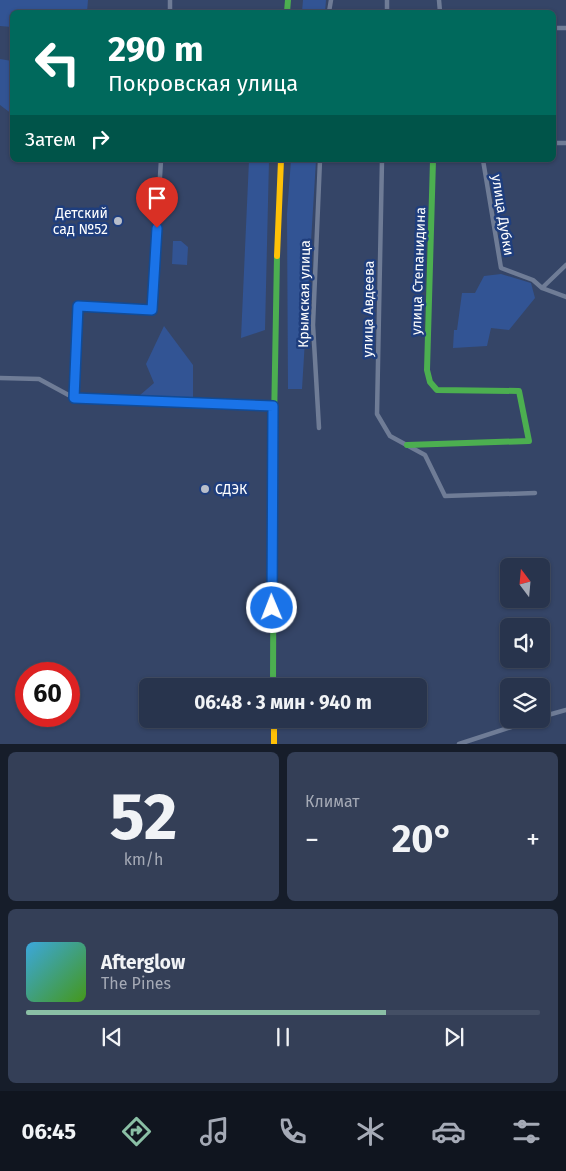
<!DOCTYPE html>
<html lang="ru">
<head>
<meta charset="utf-8">
<style>
  body { margin:0; font-family:"Fira Sans",sans-serif; background:#343f57; color:#f1f3f6; height:100vh; display:flex; flex-direction:column; font-size:19px; white-space:nowrap }
  * { box-sizing:border-box; margin:0 }
  p { font-size:16px; color:#a5aab6 }
  .icon { flex:none; width:28px; height:28px; fill:none; stroke:currentColor; stroke-width:2; stroke-linecap:round; stroke-linejoin:round }
  .map { position:relative; height:744px; overflow:hidden }
  .side { display:flex; flex-direction:column; gap:8px; padding:8px; background:#161d2a; flex:1 }
  .side>* { flex:none }
  .banner { position:absolute; left:10px; top:10px; width:546px; height:152px; border-radius:8px; box-shadow:0 1px 4px #0004,0 0 0 1px #444f65; background:#00695c; color:#fff; overflow:hidden }
  .needle { width:32px; rotate:344deg }
  .tools { position:absolute; left:500px; top:558px; display:grid; gap:10px }
  .tools a { display:grid; place-items:center; width:50px; height:50px; border-radius:8px; background:#28344d; box-shadow:0 1px 4px #0004,0 0 0 1px #444f65; font-size:25px }
  .speed { position:absolute; left:15px; top:662px; display:flex; gap:10px; font-size:25px; font-weight:700; text-align:center }
  .speed>* { display:grid; place-content:center; width:65px; height:65px; border-radius:50%; background:#28344d; box-shadow:0 1px 4px #0004,0 0 0 1px #444f65; line-height:1 }
  .speed .limit { border:8px solid #d22; background:#fff; color:#111 }
  .pin { position:absolute; display:grid; place-items:center; width:42px; height:42px; color:#fff; margin:-51px -21px; border-radius:50% 50% 50% 0; rotate:-45deg; box-shadow:0 0 5px #0007 }
  .pin .icon { rotate:45deg }
  .me { position:absolute; width:55px; margin:-28px; rotate:359deg; stroke-linejoin:round; filter:drop-shadow(0 0 4px #0008) }
  .turn { display:flex; align-items:center; gap:18px; height:105px; padding:0 15px; font-size:22px }
  .turn .icon { width:65px; height:65px; stroke-width:2.5 }
  .turn b { display:block; font-size:35px; line-height:42px }
  .then { display:flex; align-items:center; height:48px; padding:0 15px; background:#0003; gap:10px; font-size:19px }
  .big { font-size:38px; font-weight:700; line-height:1.1 }
  .side .tile { flex:1; display:flex; flex-direction:column; justify-content:center; gap:8px; min-width:0; padding:0 18px; border-radius:8px; background:#343f57 }
  .side .dial { align-items:center; gap:0 }
  .dial b { font-size:65px; line-height:1 }
  .song { display:flex; align-items:center; gap:15px }
  .cover { width:60px; height:60px; border-radius:8px; background:linear-gradient(135deg,hsl(200 70% 55%),hsl(100 70% 35%)) }
  .played { height:5px; border-radius:2px; background:linear-gradient(90deg,#8abfa5 70%,#444f65 70%) }
  .keys { display:flex; justify-content:space-around; direction:ltr }
  .heat { display:flex; justify-content:space-between; align-items:center; font-size:28px; direction:ltr }
  .side .tiles { flex:1; display:grid; gap:8px; grid-template-columns:1fr 1fr }
  .tile:last-child { grid-column:span 2 }
  .trip { position:absolute; left:139px; top:678px; width:288px; height:50px; border-radius:8px; background:#28344d; box-shadow:0 1px 4px #0004,0 0 0 1px #444f65; font-weight:700; line-height:50px; text-align:center }
  .tab-bar { display:flex; height:80px; justify-content:space-around; align-items:center; background:#10151f; color:#a5aab6 }
  .tab-bar .icon { width:35px; height:35px }
  .tab-bar .on { color:#8abfa5 }
  .tab-bar b { font-size:22px; color:#f1f3f6 }
  .map>svg:first-child { display:block }
  .green { fill:#325494 }
  .lines { fill:none; stroke-linecap:round; stroke-linejoin:round }
  .street { stroke:#6f7c96; stroke-width:4.5 }
  .fast { stroke:#4caf50; stroke-width:6 }
  .slow { stroke:#ffc107; stroke-width:6 }
  .route-casing { stroke:#114b97; stroke-width:12 }
  .route { stroke:#1a73e8; stroke-width:9 }
  .poi-dot { fill:#b8beca; stroke:#1f3e7d; stroke-width:2 }
  .labels { text-anchor:middle; stroke-width:5; stroke-linejoin:round; paint-order:stroke }
  .poi-label { font-size:14px; fill:#fff; stroke:#1f3e7d; text-anchor:end }
  .street-label { font-size:14px; fill:#fff; stroke:#1f3e7d }
</style>
</head>
<body>
<div class="map">
<svg width="566" height="744" viewBox="0 0 566 744">
  <rect width="100%" height="100%" fill="#354567"/>
  <!-- green -->
  <path class="green" d="M0 0H88L87 12H12V27L0 26Z
    M303 0H326L325 12H302Z
    M0 59 12 61V114L0 105Z
    M249 160H269L265 330 241 338Z
    M291 160H316L302 389H288L287 214Z
    M173 241H181L188 247 187 265 172 264Z
    M501 274 531 283 535 298 509 330 491 328 487 346 453 348 454 330H457L462 293H475L484 276Z
    M164 326 193 365V398L139 396 154 383 146 364Z"/>
  <g class="lines">
    <!-- street -->
    <path class="street" d="M439 0 440 12
      M170 12V0
      M329 12 331 0
      M387 12V0
      M554 28H566
      M554 143H566
      M382 160 377 414 390 436 425 455 445 496 535 493
      M483 160 501 268 533 280 542 288 566 297
      M542 288 566 265
      M0 378 39 379 74 398 78 306 152 310 161 160
      M319 428 313 325 320 160
      M541 717 566 710
      M459 744 536 719"/>
    <!-- fast -->
    <path class="fast" d="M287 12 288 0
      M407 445 529 441 519 391 437 390 430 382 427 370 433 160
      M273 686 274 423 277 256"/>
    <!-- slow -->
    <path class="slow" d="M277 256 281 160
      M74 398 273 406
      M274 719V744"/>
  </g>
  <g class="lines">
    <defs>
      <path id="route" d="M157 228 152 310 78 306 74 398 273 406 272 608"/>
    </defs>
    <!-- route casing -->
    <use href="#route" class="route-casing"/>
    <!-- route -->
    <use href="#route" class="route"/>
  </g>
  <!-- markers -->
  <g class="poi-dot">
    <circle cx="118" cy="221" r="5"/>
    <circle cx="205" cy="489" r="5"/>
  </g>
  <g class="labels">
    <!-- poi labels -->
    <g class="poi-label">
      <text x="108" y="218">Детский<tspan x="108" dy="16">сад №52</tspan></text>
      <text x="215" y="494" text-anchor="start">СДЭК</text>
    </g>
    <!-- street labels -->
    <g class="street-label">
      <text transform="translate(503 215) rotate(81)" y="5">улица Дубки</text>
      <text transform="translate(418 271) rotate(-88)" y="5">улица Степанидина</text>
      <text transform="translate(304 294) rotate(-89)" y="5">Крымская улица</text>
      <text transform="translate(368 309) rotate(-89)" y="5">улица Авдеева</text>
    </g>
  </g>
</svg>
<div class="tools">
<a><svg class="needle" viewBox="-14 -14 28 28"><path d="M0-13l5 13h-10z" fill="#e53935"/><path d="M0 13l5-13h-10z" fill="#a5aab6"/></svg></a>
<a><svg class="icon" aria-label="sound" viewBox="0 0 24 24"><path d="M4 9h4l5-4v14l-5-4H4zM17 9q2 3 0 6"/></svg></a>
<a><svg class="icon" aria-label="layers" viewBox="0 0 24 24"><path d="M12 4l9 5-9 5-9-5zM3 14l9 5 9-5"/></svg></a>
</div>
<div class="speed"><div class="limit">60</div></div>
<div class="pin" style="left:157px;top:228px;background:#d93025"><svg class="icon" aria-label="arrive" viewBox="0 0 24 24"><path d="M6 21V4h12l-3 4 3 4H6"/></svg></div>
<svg class="me" style="left:272px;top:608px" viewBox="-20 -20 40 40"><circle r="17" fill="#1a73e8" stroke="#fff" stroke-width="3"/><path d="M0-11L8 9 0 5-8 9z" fill="#fff"/></svg>
<div class="trip">06:48 · 3 мин · 940 m</div>
<div class="banner">
<div class="turn"><svg class="icon" aria-label="left" viewBox="0 0 24 24"><path d="M17 20v-9H6M10 6l-5 5 5 5"/></svg><div><b>290 m</b>Покровская улица</div></div>
<div class="then">Затем<svg class="icon" aria-label="right" viewBox="0 0 24 24"><path d="M7 20v-9h11M14 6l5 5-5 5"/></svg></div>
</div>
</div>
<section class="side">
<div class="tiles">
<div class="tile dial"><b>52</b><p>km/h</p></div>
<div class="tile"><p>Климат</p>
<div class="heat"><a>−</a><b class="big">20°</b><a>+</a></div>
</div>
<div class="tile">
<div class="song"><i class="cover"></i><div><b>Afterglow</b><p>The Pines</p></div></div>
<div class="played"></div>
<div class="keys"><svg class="icon" aria-label="previous" viewBox="0 0 24 24"><path d="M18 5L8 12l10 7zM5 5v14"/></svg><svg class="icon" aria-label="pause" viewBox="0 0 24 24"><path d="M8 5v14M16 5v14"/></svg><svg class="icon" aria-label="next" viewBox="0 0 24 24"><path d="M6 5l10 7-10 7zM19 5v14"/></svg></div>
</div>
</div>
</section>
<nav class="tab-bar">
<b>06:45</b>
<svg class="icon on" aria-label="directions" viewBox="0 0 24 24"><path d="M12 3l9 9-9 9-9-9zM9 14v-3h6M13 9l2 2-2 2"/></svg>
<svg class="icon" aria-label="music" viewBox="0 0 24 24"><path d="M9 18V5l10-2v13"/><circle cx="6" cy="18" r="3"/><circle cx="16" cy="16" r="3"/></svg>
<svg class="icon" aria-label="phone" viewBox="0 0 24 24"><path d="M5 4h4l2 5-3 2q2 4 5 5l2-3 5 2v4C11 20 4 13 5 4z"/></svg>
<svg class="icon" aria-label="climate" viewBox="0 0 24 24"><path d="M12 3v18M4 7l16 10M4 17L20 7"/></svg>
<svg class="icon" aria-label="car" viewBox="0 0 24 24"><path d="M5 17H2v-5l4-1 3-4h7l3 4 3 1v5h-3M9 17h6M6 11h13"/><circle cx="7" cy="17" r="2"/><circle cx="17" cy="17" r="2"/></svg>
<svg class="icon" aria-label="filters" viewBox="0 0 24 24"><path d="M4 7h16M4 17h16"/><circle cx="9" cy="7" r="2"/><circle cx="15" cy="17" r="2"/></svg>
</nav>
</body>
</html>
